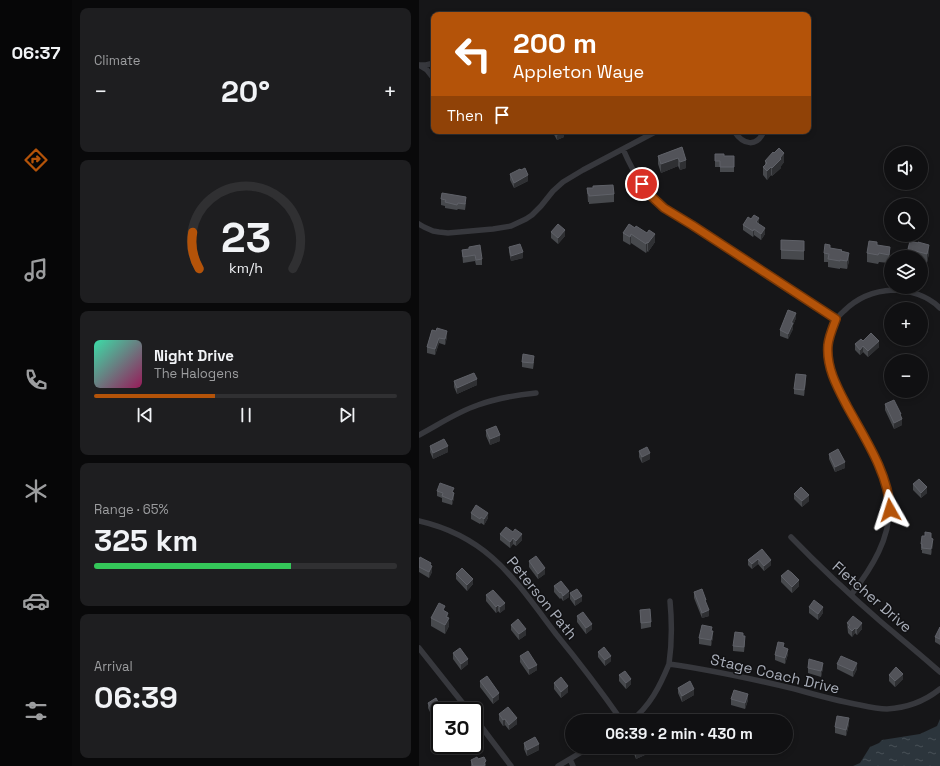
<!DOCTYPE html>
<html lang="en">
<head>
<meta charset="utf-8">
<style>
  body { margin:0; font-family:"Space Grotesk",sans-serif; background:#1e1e20; color:#f1f3f6; height:100vh; display:flex; flex-direction:column; font-size:15px; white-space:nowrap }
  * { box-sizing:border-box; margin:0 }
  p { font-size:13px; color:#9c9d9f }
  .icon { flex:none; width:22px; height:22px; fill:none; stroke:currentColor; stroke-width:2; stroke-linecap:round; stroke-linejoin:round }
  .map { position:relative; flex:1; overflow:hidden }
  .details { display:flex; flex-direction:column; gap:8px; padding:8px; background:#09090a; width:347px }
  .details>* { flex:none }
  .guide { position:absolute; left:12px; top:12px; width:380px; height:122px; border-radius:8px; box-shadow:0 2px 6px #0003,0 0 0 1px #303032; background:#b45309; color:#fff; overflow:hidden }
  .buttons { position:absolute; left:465px; top:146px; display:grid; gap:8px }
  .buttons a { display:grid; place-items:center; width:44px; height:44px; border-radius:50%; background:#101012; box-shadow:0 2px 6px #0003,0 0 0 1px #303032; font-size:20px }
  .speed { position:absolute; left:12px; top:702px; display:flex; gap:8px; font-size:20px; font-weight:700; text-align:center }
  .speed>* { display:grid; place-content:center; width:52px; height:52px; border-radius:50%; background:#101012; box-shadow:0 2px 6px #0003,0 0 0 1px #303032; line-height:1 }
  .speed .limit { border:2px solid #111; border-radius:6px; background:#fff; color:#111 }
  .pin { position:absolute; display:grid; place-items:center; width:34px; height:34px; color:#fff; margin:-17px; border:2px solid #fff; border-radius:50%; box-shadow:0 1px 4px #0007 }
  .me { position:absolute; width:44px; margin:-22px; rotate:354deg; stroke-linejoin:round; filter:drop-shadow(0 0 3px #0008) }
  .turn { display:flex; align-items:center; gap:14px; height:84px; padding:0 16px; font-size:18px }
  .turn .icon { width:52px; height:52px; stroke-width:2.5 }
  .turn b { display:block; font-size:28px; line-height:34px }
  .then { display:flex; align-items:center; height:38px; padding:0 16px; background:#0003; gap:8px; font-size:15px }
  .big { font-size:30px; font-weight:600; line-height:1.1 }
  .details .card { flex:1; display:flex; flex-direction:column; justify-content:center; gap:6px; min-width:0; padding:0 14px; border-radius:8px; background:#1e1e20 }
  .details .dial { align-items:center; gap:0 }
  .dial svg { height:104px; overflow:visible; fill:none; stroke:#303032; stroke-width:7; stroke-linecap:round; text-anchor:middle }
  .dial text { fill:#f1f3f6; stroke:none }
  .song { display:flex; align-items:center; gap:12px }
  .cover { width:48px; height:48px; border-radius:6px; background:linear-gradient(135deg,hsl(160 70% 55%),hsl(330 70% 35%)) }
  .played { height:4px; border-radius:2px; background:linear-gradient(90deg,#b45309 40%,#303032 40%) }
  .keys { display:flex; justify-content:space-around; direction:ltr }
  .heat { display:flex; justify-content:space-between; align-items:center; font-size:22px; direction:ltr }
  .charge { height:6px; border-radius:3px; background:linear-gradient(90deg,#34c759 65%,#303032 0) }
  .trip { position:absolute; left:146px; top:714px; width:228px; height:40px; border-radius:20px; background:#101012; box-shadow:0 2px 6px #0003,0 0 0 1px #303032; font-weight:600; line-height:40px; text-align:center }
  main { display:flex; flex:1; min-height:0 }
  .tab-bar { display:flex; flex-direction:column; width:72px; justify-content:space-around; align-items:center; background:#060607; color:#9c9d9f }
  .tab-bar .icon { width:28px; height:28px }
  .tab-bar .current { color:#b45309 }
  .tab-bar b { font-size:18px; color:#f1f3f6 }
  .map>svg:first-child { display:block }
  .water { fill:url(#water-ripples) }
  .lines { fill:none; stroke-linecap:round; stroke-linejoin:round }
  .street { stroke:#37383d; stroke-width:5.5 }
  .wall { fill:#47494d }
  .shaded-wall { fill:#2f3033 }
  .building { fill:#525359; stroke:#5f6168 }
  .route-casing { stroke:#753606; stroke-width:10 }
  .route { stroke:#b45309; stroke-width:7 }
  .labels { text-anchor:middle; stroke-width:3; stroke-linejoin:round; paint-order:stroke }
  .street-label { font-size:15px; fill:#a8adb8; stroke:#111113 }
</style>
</head>
<body>
<main>
<nav class="tab-bar">
<b>06:37</b>
<svg class="icon current" aria-label="directions" viewBox="0 0 24 24"><path d="M12 3l9 9-9 9-9-9zM9 14v-3h6M13 9l2 2-2 2"/></svg>
<svg class="icon" aria-label="music" viewBox="0 0 24 24"><path d="M9 18V5l10-2v13"/><circle cx="6" cy="18" r="3"/><circle cx="16" cy="16" r="3"/></svg>
<svg class="icon" aria-label="phone" viewBox="0 0 24 24"><path d="M5 4h4l2 5-3 2q2 4 5 5l2-3 5 2v4C11 20 4 13 5 4z"/></svg>
<svg class="icon" aria-label="climate" viewBox="0 0 24 24"><path d="M12 3v18M4 7l16 10M4 17L20 7"/></svg>
<svg class="icon" aria-label="car" viewBox="0 0 24 24"><path d="M5 17H2v-5l4-1 3-4h7l3 4 3 1v5h-3M9 17h6M6 11h13"/><circle cx="7" cy="17" r="2"/><circle cx="17" cy="17" r="2"/></svg>
<svg class="icon" aria-label="filters" viewBox="0 0 24 24"><path d="M4 7h16M4 17h16"/><circle cx="9" cy="7" r="2"/><circle cx="15" cy="17" r="2"/></svg>
</nav>
<section class="details">
<div class="card"><p>Climate</p>
<div class="heat"><a>−</a><b class="big">20°</b><a>+</a></div>
</div>
<div class="card dial"><svg viewBox="0 0 100 80">
<path d="M14 69A42 42 0 1 1 86 69"/>
<path d="M14 69A42 42 0 0 1 9 41" stroke="#b45309"/>
<text x="50" y="56" font-size="32" font-weight="700">23</text>
<text x="50" y="72" font-size="11">km/h</text>
</svg></div>
<div class="card">
<div class="song"><i class="cover"></i><div><b>Night Drive</b><p>The Halogens</p></div></div>
<div class="played"></div>
<div class="keys"><svg class="icon" aria-label="previous" viewBox="0 0 24 24"><path d="M18 5L8 12l10 7zM5 5v14"/></svg><svg class="icon" aria-label="pause" viewBox="0 0 24 24"><path d="M8 5v14M16 5v14"/></svg><svg class="icon" aria-label="next" viewBox="0 0 24 24"><path d="M6 5l10 7-10 7zM19 5v14"/></svg></div>
</div>
<div class="card"><p>Range · 65%</p><b class="big">325 km</b><div class="charge"></div></div>
<div class="card"><p>Arrival</p><b class="big">06:39</b></div>
</section>
<div class="map">
<svg width="521" height="766" viewBox="0 0 521 766">
  <defs>
    <pattern id="water-ripples" width="26" height="14" patternUnits="userSpaceOnUse"><rect width="26" height="14" fill="#2c353c"/><path d="M2 4q2-2 4 0t4 0M15 11q2-2 4 0t4 0" fill="none" stroke="#485056"/></pattern>
  </defs>
  <rect width="100%" height="100%" fill="#161618"/>
  <!-- water -->
  <path class="water" d="M521 719V766H434L441 763 451 747 460 743 463 740 501 734 518 726Z"/>
  <g class="lines">
    <!-- street -->
    <path class="street" d="M0 65 8 70 15 79
      M0 65H7L15 63
      M315 131C324 145 338 148 345 131
      M204 149C213 170 226 193 244 207 250 212 257 215 263 218L417 319
      M0 224 5 227 14 231 20 232 29 233 74 229 92 226 107 219 113 215 122 206 134 191 144 182 164 170 238 131
      M0 435C19 425 38 412 59 405 78 398 97 395 117 393
      M0 521C70 537 96 580 137 634 160 662 182 691 203 721
      M372 537C400 566 430 594 461 621 481 638 501 654 521 672
      M432 595C452 569 473 537 470 502 470 490 465 478 460 467 452 450 443 433 434 416 419 388 402 364 413 331 416 321 417 318 425 311 439 297 455 291 474 290 491 290 509 296 521 308
      M0 648 50 711
      M250 664C253 643 253 622 251 601
      M55 717 92 766
      M212 721C231 706 241 686 250 664 292 670 334 679 376 689 397 695 419 701 441 705 450 707 459 709 468 709 487 708 506 701 521 689
      M151 759 154 766
      M139 766 171 747"/>
  </g>
  <!-- wall -->
  <path class="wall" d="M133 131H145V137L138 140Z
    M263 147 267 168 261 170 259 166 242 173 239 164V156Z
    M296 154 305 156H315V172H301V167H296Z
    M346 161 365 162 362 166V168L353 176 352 175 348 180 344 175V167L346 165Z
    M91 174 109 181 95 188 91 180Z
    M168 188 195 194V202L170 204V202H169Z
    M22 199 47 203 46 210 39 209 38 210 26 208V206L22 205Z
    M210 224 236 242 229 252 228 251 227 253 212 243 211 245 204 241V233Z
    M340 224 346 234 342 240 335 235 334 237 324 230V225Z
    M132 232 146 236 139 244 132 238Z
    M362 240 385 241V260L362 259Z
    M458 245 471 256 470 263 460 262 459 264 448 262V253Z
    M90 247 104 258 92 261 90 252Z
    M411 248 423 251 430 261 428 269 421 268V269L409 267V262H405V253Z
    M50 249 63 259V265H57L56 261 44 263 43 250Z
    M489 249 510 253 508 263 502 261V257H489Z
    M377 318 374 325V329L369 339 361 336V330Z
    M13 330 28 337 26 345 20 343 16 355 8 353V347Z
    M444 341 460 347 449 357 444 352 441 355 436 350V344Z
    M103 362H115L114 369 103 367Z
    M35 381 58 385 38 394 35 387Z
    M387 381 385 396 375 394V389Z
    M466 404 482 418 483 425 475 429 466 410Z
    M67 430 81 441 71 445 67 436Z
    M11 446 29 452 14 459 11 452Z
    M220 451 231 459 223 463 220 457Z
    M410 454 426 468 416 472 410 459Z
    M494 484 508 493 502 498 494 490Z
    M18 491 35 492V498L33 505 23 502V498L18 496Z
    M375 494 390 501 383 507 375 499Z
    M52 513 69 518 65 525 62 523 61 524 52 519Z
    M81 534 103 540 97 546 94 544 91 548 81 540Z
    M512 538 514 544 512 555 503 553V550H502V544Z
    M343 549 352 565 345 571 339 564 333 569 329 565V560Z
    M0 560 12 566 13 572 10 578 0 572Z
    M110 561 126 574 119 579 110 567Z
    M37 574 54 584 48 591 37 579Z
    M362 576 380 586 373 593 362 582Z
    M135 586 150 597 144 601 142 598 141 599 135 592Z
    M275 592 287 603 290 616 283 618 275 598Z
    M151 593 163 601 156 606 151 599Z
    M67 595 86 609 81 613 79 611 77 613 67 601Z
    M390 607 404 613 399 620 390 613Z
    M221 610 232 622V627L222 629Z
    M26 611 29 618 30 626 26 634 12 626V618Z
    M158 616 173 629 167 634 158 622Z
    M428 623 443 629 438 635 436 633 433 637 429 633Z
    M92 625 107 635 100 640 92 630Z
    M521 627V645L516 642V637Z
    M293 631 294 637 292 646 280 644V638Z
    M326 642 325 652 314 651V646Z
    M365 647 369 654 366 664 356 660V655Z
    M179 652 192 661 186 666 179 657Z
    M34 653 49 664 42 670 34 659Z
    M101 656 118 670 110 675 101 662Z
    M418 664 438 669 434 677 418 669Z
    M389 668H404L402 677 389 673Z
    M200 675 212 684 207 689 200 681Z
    M470 675 484 679 476 687 470 681Z
    M61 681 80 699 74 704 61 687Z
    M135 683 149 692 142 698 135 689Z
    M259 688 275 695 263 702 259 693Z
    M312 699 329 700 326 709 312 705Z
    M9 703 22 711H21V714L14 718 9 708Z
    M80 714 98 724 90 730 86 725 84 726 80 720Z
    M430 724 427 736 416 733V727Z
    M105 743 120 750 108 756 105 749Z
    M40 745H52V746L45 752Z
    M214 747H227L228 754 217 759 214 751Z
    M59 759 67 766H52V760Z"/>
  <!-- shaded-wall -->
  <path class="shaded-wall" d="M145 131V137L138 140V135Z
    M365 153V162L362 166V168L353 176V168Z
    M259 158V166L242 173V164Z
    M267 160V168L261 170V162Z
    M352 167V175L348 180V171Z
    M109 175V181L95 188V183Z
    M340 218V224L337 222Z
    M346 228V234L342 240V234Z
    M335 229V235L334 237V231Z
    M146 230V236L139 244V238Z
    M212 234V243L211 245V237Z
    M236 234V242L229 252V243Z
    M228 242V251L227 253V244Z
    M510 245V253L508 263V254Z
    M471 247V256L470 263V255Z
    M104 252V258L92 261V256Z
    M430 253V261L428 269V261Z
    M377 313V318L374 325V329L369 339V334L372 323Z
    M509 327V332L501 342V339H502V335Z
    M28 331V337L26 345V339Z
    M20 338V343L16 355V349Z
    M460 341V347L449 357V351Z
    M444 346V352L441 355V350Z
    M387 375V381L385 396V390Z
    M58 379V385L38 394V388Z
    M483 419V425L475 429V423Z
    M81 435V441L71 445V439Z
    M29 446V452L14 459V453Z
    M231 453V459L223 463V457Z
    M426 462V468L416 472V467Z
    M508 487V493L502 498V493Z
    M35 493V498L33 505V500Z
    M390 495V501L383 507V501Z
    M69 513V518L65 525V519Z
    M103 534V540L97 546V541Z
    M94 538V544L91 548V542Z
    M514 539V544L512 555V549Z
    M339 559V564L333 569V564Z
    M352 560V565L345 571V566Z
    M12 563V568L13 566V572L10 578 11 565Z
    M126 568V574L119 579V574Z
    M54 579V584L48 591V585Z
    M380 580V586L373 593V587Z
    M150 591V597L144 601V596Z
    M163 596V601L156 606V600Z
    M86 603V609L81 613V607Z
    M79 605V611L77 613V607Z
    M404 607V613L399 620V614Z
    M290 610V616L283 618V613Z
    M29 613 30 626 26 634V625L27 617Z
    M443 623V629L438 635V629Z
    M173 624V629L167 634V628Z
    M436 628V633L433 637V631Z
    M107 629V635L100 640V634Z
    M294 631V637L292 646V640Z
    M369 649V654L366 664V658Z
    M192 656V661L186 666V660Z
    M49 659V664L42 670V664Z
    M404 663V668L402 677V671Z
    M438 663V669L434 677V671Z
    M118 665V670L110 675V669Z
    M484 674V679L476 687V681Z
    M212 679V684L207 689V683Z
    M149 686V692L142 698V692Z
    M275 689V695L263 702V696Z
    M80 693V699L74 704V698Z
    M329 694V700L326 709V703Z
    M22 708V711H21V714L14 718V712Z
    M98 718V724L90 730V725Z
    M430 718V724L427 736V730Z
    M86 719V725L84 726V720Z
    M120 744V750L108 756V750Z
    M46 745H52V746L45 752V746Z
    M228 748V754L217 759V753Z
    M67 761V766H64L65 763Z"/>
  <!-- building -->
  <path class="building" d="M136 131H145L138 135Z
    M263 147 267 160 261 162 259 158 242 164 239 156Z
    M360 148 365 153 361 158 362 159 353 168 352 167 348 171 344 167 348 163 346 161 354 152 355 153Z
    M296 154H305V156H315V167H301V161H296Z
    M106 168 109 175 95 183 91 174 101 169 102 170Z
    M194 185 195 194 170 196V194H169L168 188H174V186Z
    M23 193 47 197 46 204 39 203 38 205 26 202 27 200 22 199Z
    M335 215 340 218 337 222 346 228 342 234 335 229 334 231 324 225 329 217 332 219Z
    M139 224 146 230 139 238 132 232Z
    M210 224 216 228 217 226 228 233 230 230 236 234 229 243 228 242 227 244 212 234 211 237 204 233Z
    M362 240 385 241V251L362 250Z
    M450 241 458 242V245L471 247 470 255 460 253 459 255 448 253Z
    M491 241 499 243V242L510 245 508 254 489 249Z
    M101 244 104 252 92 256 90 247Z
    M406 244 411 245V248L423 250 422 251 430 253 428 261 421 260V261L409 259 410 254 405 253Z
    M61 245 63 259 57 260 56 255 44 257 43 250 50 249V247Z
    M369 310 377 313 372 323H374L369 334 361 330Z
    M502 320 509 327 502 335Z
    M18 328 28 331 26 339 20 338 16 349 8 347 13 330 17 331Z
    M452 333 460 341 449 351 444 346 441 350 436 344 442 339 444 341Z
    M104 354 115 356 114 363 103 362Z
    M55 373 58 379 38 388 35 381Z
    M377 374 387 375 385 390 375 389Z
    M475 400 482 414H481L483 419 475 423 466 404Z
    M77 426 81 435 71 439 67 430Z
    M25 439 29 446 14 453 11 446Z
    M228 447 231 453 223 457 220 451Z
    M419 449 426 462 416 467 410 454Z
    M500 479 508 487 502 493 494 484Z
    M21 483 35 488 33 492 35 493 33 500 23 496 24 493 18 491Z
    M382 487 390 495 383 501 375 494Z
    M57 505 69 513 65 519 62 517 61 519 52 513Z
    M87 527 94 532 96 529 103 534 97 541 94 538 91 542 81 534Z
    M506 532 512 533V538L514 539 512 549 503 548V544H502L503 536H506Z
    M343 549 352 560 345 566 339 559 333 564 329 560Z
    M117 556 126 568 119 574 110 561Z
    M1 557 12 563 11 565 13 566 10 572 0 567V560Z
    M43 568 54 579 48 585 37 574Z
    M369 570 373 573 380 580 373 587 362 576Z
    M142 581 150 591 144 596 142 592 141 593 135 586Z
    M158 589 163 596 156 600 151 593Z
    M283 589 287 600H286L290 610 283 613 275 592Z
    M74 590 86 603 81 607 79 605 77 607 67 595Z
    M395 600 404 607 399 614 390 607Z
    M20 603 26 606 24 610 29 613 27 617 30 618 26 625 12 618Z
    M231 609 232 622 222 623 221 610Z
    M164 612 173 624 167 628 158 616Z
    M434 616 443 623 438 629 436 628 433 631 429 627 431 625 428 623Z
    M99 619 107 629 100 634 92 625Z
    M283 625 293 627 292 631H294L292 640 280 638Z
    M521 627V639L516 637Z
    M316 632 324 633V636H326L325 647 314 646Z
    M359 642 365 643 364 647 369 649 366 658 356 655Z
    M185 647 192 656 186 660 179 652Z
    M41 648 49 659 42 664 34 653Z
    M109 651 118 665 110 669 101 656Z
    M422 656 438 663 434 671 418 664Z
    M390 659 404 663 402 671 389 668Z
    M477 667 484 674 476 681 470 675Z
    M206 671 212 679 207 683 200 675Z
    M68 676 80 693 74 698 61 681Z
    M142 677 149 686 142 692 135 683Z
    M271 681 275 689 263 696 259 688Z
    M315 690 329 694 326 703 312 699Z
    M17 698 22 708 14 712 9 703Z
    M89 707 98 718 90 725 86 719 84 720 80 714Z
    M165 714 169 721H155L154 720Z
    M418 716 430 718 427 730 416 727Z
    M116 737 120 744 108 750 105 743Z
    M214 747H227L228 748 217 753Z
    M58 757 59 759 65 757 67 761 65 763 66 765 64 766H54L52 760Z"/>
  <g class="lines">
    <defs>
      <path id="route" d="M223 184 231 195 245 208 273 225 417 319C414 327 410 336 409 345 407 367 418 387 428 406 445 437 470 474 471 510"/>
    </defs>
    <!-- route casing -->
    <use href="#route" class="route-casing"/>
    <!-- route -->
    <use href="#route" class="route"/>
  </g>
  <g class="labels">
    <!-- street labels -->
    <g class="street-label">
      <text transform="translate(453 597) rotate(41)" y="5">Fletcher Drive</text>
      <text transform="translate(123 598) rotate(51)" y="5">Peterson Path</text>
      <text transform="translate(356 674) rotate(13)" y="5">Stage Coach Drive</text>
    </g>
  </g>
</svg>
<div class="buttons">
<a><svg class="icon" aria-label="sound" viewBox="0 0 24 24"><path d="M4 9h4l5-4v14l-5-4H4zM17 9q2 3 0 6"/></svg></a>
<a><svg class="icon" aria-label="search" viewBox="0 0 24 24"><circle cx="10" cy="10" r="6"/><path d="M15 15l6 6"/></svg></a>
<a><svg class="icon" aria-label="layers" viewBox="0 0 24 24"><path d="M12 4l9 5-9 5-9-5zM3 14l9 5 9-5"/></svg></a>
<a>+</a>
<a>−</a>
</div>
<div class="speed"><div class="limit">30</div></div>
<div class="pin" style="left:223px;top:184px;background:#d93025"><svg class="icon" aria-label="arrive" viewBox="0 0 24 24"><path d="M6 21V4h12l-3 4 3 4H6"/></svg></div>
<svg class="me" style="left:471px;top:510px" viewBox="-20 -20 40 40"><path d="M0-17L14 15 0 8-14 15z" fill="#b45309" stroke="#fff" stroke-width="4"/></svg>
<div class="trip">06:39 · 2 min · 430 m</div>
<div class="guide">
<div class="turn"><svg class="icon" aria-label="left" viewBox="0 0 24 24"><path d="M17 20v-9H6M10 6l-5 5 5 5"/></svg><div><b>200 m</b>Appleton Waye</div></div>
<div class="then">Then<svg class="icon" aria-label="arrive" viewBox="0 0 24 24"><path d="M6 21V4h12l-3 4 3 4H6"/></svg></div>
</div>
</div>
</main>
</body>
</html>
